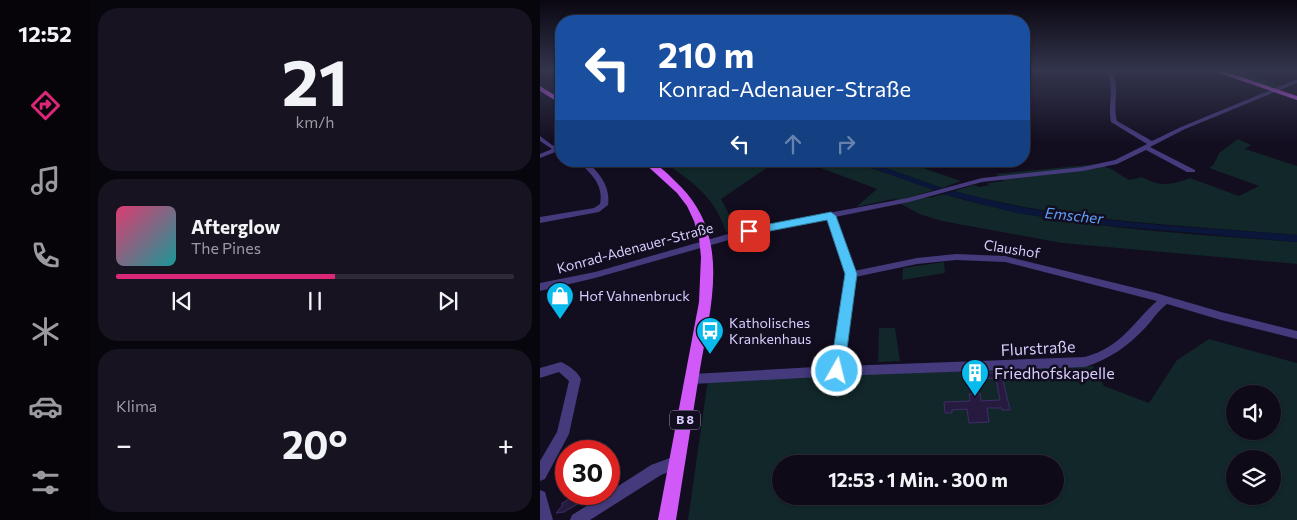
<!DOCTYPE html>
<html lang="de">
<head>
<meta charset="utf-8">
<style>
  body { margin:0; font-family:Commissioner,sans-serif; background:#171320; color:#f1f3f6; height:100vh; display:flex; flex-direction:column; font-size:19px; white-space:nowrap }
  * { box-sizing:border-box; margin:0 }
  p { font-size:16px; color:#9b9aa1 }
  .icon { flex:none; width:28px; height:28px; fill:none; stroke:currentColor; stroke-width:2; stroke-linecap:round; stroke-linejoin:round }
  .map { position:relative; flex:1; overflow:hidden }
  .details { display:flex; flex-direction:column; gap:8px; padding:8px; background:#08060d; width:450px }
  .details>* { flex:none }
  .guide { position:absolute; left:15px; top:15px; width:475px; height:152px; border-radius:20px; box-shadow:0 1px 4px #0004,0 0 0 1px #2e2b36; background:#1a4fa0; color:#fff; overflow:hidden }
  .fabs { position:absolute; left:686px; top:385px; display:grid; gap:10px }
  .fabs a { display:grid; place-items:center; width:55px; height:55px; border-radius:50%; background:#0e0a17; box-shadow:0 1px 4px #0004,0 0 0 1px #2e2b36; font-size:25px }
  .speed { position:absolute; left:15px; top:440px; display:flex; gap:10px; font-size:25px; font-weight:700; text-align:center }
  .speed>* { display:grid; place-content:center; width:65px; height:65px; border-radius:50%; background:#0e0a17; box-shadow:0 1px 4px #0004,0 0 0 1px #2e2b36; line-height:1 }
  .speed .limit { border:8px solid #d22; background:#fff; color:#111 }
  .pin { position:absolute; display:grid; place-items:center; width:42px; height:42px; color:#fff; margin:-21px; border-radius:10px; box-shadow:0 2px 8px #0006 }
  .me { position:absolute; width:55px; margin:-28px; rotate:8deg; stroke-linejoin:round; filter:drop-shadow(0 0 4px #0008) }
  .turn { display:flex; align-items:center; gap:18px; height:105px; padding:0 20px; font-size:22px }
  .turn .icon { width:65px; height:65px; stroke-width:2.5 }
  .turn b { display:block; font-size:35px; line-height:42px }
  .lanes { display:flex; align-items:center; height:48px; padding:0 20px; background:#0003; justify-content:center; gap:25px; direction:ltr }
  .lanes .off { opacity:.35 }
  .big { font-size:38px; font-weight:700; line-height:1.1 }
  .details .widget { flex:1; display:flex; flex-direction:column; justify-content:center; gap:8px; min-width:0; padding:0 18px; border-radius:20px; background:#171320 }
  .details .dial { align-items:center; gap:0 }
  .dial b { font-size:65px; line-height:1 }
  .song { display:flex; align-items:center; gap:15px }
  .cover { width:60px; height:60px; border-radius:8px; background:linear-gradient(135deg,hsl(340 70% 55%),hsl(180 70% 35%)) }
  .played { height:5px; border-radius:2px; background:linear-gradient(90deg,#db2777 55%,#2e2b36 55%) }
  .keys { display:flex; justify-content:space-around; direction:ltr }
  .heat { display:flex; justify-content:space-between; align-items:center; font-size:28px; direction:ltr }
  .trip { position:absolute; left:232px; top:455px; width:292px; height:50px; border-radius:25px; background:#0e0a17; box-shadow:0 1px 4px #0004,0 0 0 1px #2e2b36; font-weight:700; line-height:50px; text-align:center }
  main { display:flex; flex:1; min-height:0 }
  .dock { display:flex; flex-direction:column; width:90px; justify-content:space-around; align-items:center; background:#060409; color:#9b9aa1 }
  .dock .icon { width:35px; height:35px }
  .dock .active { color:#db2777 }
  .dock b { font-size:22px; color:#f1f3f6 }
  .map>svg:first-child { display:block }
  .green { fill:#112729; fill-rule:evenodd }
  .water { fill:#0b173a }
  .building { fill:#261a3f; stroke:#402d6a }
  .lines { fill:none; stroke-linecap:round; stroke-linejoin:round }
  .minor { fill:#443a7c; fill-rule:evenodd }
  .major { fill:#d059f8; fill-rule:evenodd }
  .route { fill:#4fc3f7; stroke:#337fa1 }
  .labels { text-anchor:middle; stroke-width:5; stroke-linejoin:round; paint-order:stroke }
  .shield { fill:#120d1f; stroke:#9d93ba; stroke-width:1 }
  .shield-label { font-size:12px; font-weight:bold; fill:#d8cdfd }
  .street-label { font-size:14px; fill:#d8cdfd; stroke:#120d1f }
  .poi-label { font-size:14px; fill:#d8cdfd; stroke:#120d1f; text-anchor:start }
  .water-label { font-size:15px; font-style:italic; fill:#5fa0f9; stroke:#120d1f }
  .near-street-label { font-size:16px; fill:#d8cdfd; stroke:#120d1f }
  .near-poi-label { font-size:16px; fill:#d8cdfd; stroke:#120d1f; text-anchor:start }
</style>
</head>
<body>
<main>
<nav class="dock">
<b>12:52</b>
<svg class="icon active" aria-label="directions" viewBox="0 0 24 24"><path d="M12 3l9 9-9 9-9-9zM9 14v-3h6M13 9l2 2-2 2"/></svg>
<svg class="icon" aria-label="music" viewBox="0 0 24 24"><path d="M9 18V5l10-2v13"/><circle cx="6" cy="18" r="3"/><circle cx="16" cy="16" r="3"/></svg>
<svg class="icon" aria-label="phone" viewBox="0 0 24 24"><path d="M5 4h4l2 5-3 2q2 4 5 5l2-3 5 2v4C11 20 4 13 5 4z"/></svg>
<svg class="icon" aria-label="climate" viewBox="0 0 24 24"><path d="M12 3v18M4 7l16 10M4 17L20 7"/></svg>
<svg class="icon" aria-label="car" viewBox="0 0 24 24"><path d="M5 17H2v-5l4-1 3-4h7l3 4 3 1v5h-3M9 17h6M6 11h13"/><circle cx="7" cy="17" r="2"/><circle cx="17" cy="17" r="2"/></svg>
<svg class="icon" aria-label="filters" viewBox="0 0 24 24"><path d="M4 7h16M4 17h16"/><circle cx="9" cy="7" r="2"/><circle cx="15" cy="17" r="2"/></svg>
</nav>
<section class="details">
<div class="widget dial"><b>21</b><p>km/h</p></div>
<div class="widget">
<div class="song"><i class="cover"></i><div><b>Afterglow</b><p>The Pines</p></div></div>
<div class="played"></div>
<div class="keys"><svg class="icon" aria-label="previous" viewBox="0 0 24 24"><path d="M18 5L8 12l10 7zM5 5v14"/></svg><svg class="icon" aria-label="pause" viewBox="0 0 24 24"><path d="M8 5v14M16 5v14"/></svg><svg class="icon" aria-label="next" viewBox="0 0 24 24"><path d="M6 5l10 7-10 7zM19 5v14"/></svg></div>
</div>
<div class="widget"><p>Klima</p>
<div class="heat"><a>−</a><b class="big">20°</b><a>+</a></div>
</div>
</section>
<div class="map">
<svg width="757" height="520" viewBox="0 0 757 520">
  <rect width="100%" height="100%" fill="#120d1f"/>
  <!-- green -->
  <path class="green" d="M692 71H700L742 86 734 89 685 73Z
    M698 139 711 145 705 149 757 166V235C642 225 526 222 414 191L434 185 440 187 449 185 448 183 464 181 456 174 558 164 571 169 589 180 602 177C620 187 632 185 650 178L699 196 719 186 669 168 674 164 679 153Z
    M133 161H237L181 199 194 224 225 215 226 221 186 232C175 198 155 184 127 164Z
    M262 161H312L394 190 378 195C394 202 396 192 407 195 517 228 642 233 757 242V264L522 243 402 221 379 214 354 200 358 198 316 207 337 189Z
    M326 161H363L421 181 402 188Z
    M404 262 405 273 362 280 363 268Z
    M339 328H355L360 361 338 362Z
    M669 339 757 363V520H148L168 379 553 366 564 386 609 403 637 360ZM695 394H732V431H695ZM695 459H732V496H695ZM241 464H516V496H241Z"/>
  <!-- water -->
  <path class="water" d="M312 161H326L402 188 394 190Z
    M414 191C525 223 643 226 757 235V242L550 224 476 213 403 194Z"/>
  <!-- building -->
  <path class="building" d="M461 372 470 410H462V408H447L449 422 429 423 427 409 412 410V413H405L404 402 430 401 429 394 440 393 441 401 460 400 456 379 446 378 445 373Z
    M38 494H40L41 502 24 512 16 513 22 506V503Z"/>
  <g class="lines">
    <!-- minor -->
    <path class="minor" d="M566 71H571C581 87 572 104 577 121L612 141 641 127 755 80H757V83L645 129 610 147 655 170V172H647L606 150 577 164 543 171 442 182 369 202 295 217 314 271 377 258 416 254 465 256 616 293 681 312 757 331V339L681 320 627 304C619 310 613 319 606 327 588 346 570 359 545 367L297 376 153 384 149 383 147 379 149 375 153 374 292 366 306 275 288 218 210 234 55 278 0 291V283L55 272 209 228 368 198 442 178 543 167 575 160 607 144 571 122C567 105 576 87 566 71ZM416 260 465 262 617 301C591 324 583 346 545 357L303 366 315 277 377 264Z
      M0 136 12 145 21 148V152L18 151 0 158V154L12 149 0 141Z
      M38 161H46C59 172 71 187 68 205L59 212 0 223V217L54 208 60 204C64 184 50 173 38 161Z
      M21 362C28 365 38 372 41 379L29 434 5 479 0 481V461L17 432 29 381 19 372 0 378V368Z
      M138 455 143 456 144 461 143 466 121 475 50 520H30L32 515 66 494H69V492L111 465Z
      M0 490 5 492 13 520H0Z"/>
    <!-- major -->
    <path class="major" d="M673 71H683L757 96V100Z
      M0 86 21 99V104L0 91Z
      M102 161C116 161 126 172 136 182 152 197 164 215 169 237 180 279 167 327 160 369 152 419 144 470 136 520H118L159 302 161 257 159 238 154 221 147 206 137 193Z"/>
  </g>
  <!-- sky -->
  <linearGradient id="sky" x2="0" y2="1"><stop stop-color="#0a0711"/><stop offset="0.49" stop-color="#33354d"/><stop offset="1" stop-color="#33354d" stop-opacity="0"/></linearGradient>
  <rect width="757" height="144" fill="url(#sky)"/>
  <!-- route -->
  <path class="route" d="M291 212 296 216 317 274 304 371 302 375 297 377 292 375 290 371 305 274 287 220 209 235 204 231 209 228Z"/>
  <!-- icons -->
  <defs>
    <symbol id="shop-pin" viewBox="-11 -11 22 30"><path d="M0 17L-7.5 6A9.5 9.5 0 1 1 7.5 6Z" fill="#09bbed" stroke="#120d1f"/><path d="M-5-2.5h2.3a2.7 3.5 0 0 1 5.4 0H5L5.5 6h-11ZM-1.5-2.5h3a1.5 2.3 0 0 0-3 0Z" fill="#fff"/></symbol>
    <symbol id="bus-pin" viewBox="-11 -11 22 30"><path d="M0 17L-7.5 6A9.5 9.5 0 1 1 7.5 6Z" fill="#09bbed" stroke="#120d1f"/><path d="M-5-6H5V4H4V6H2V4H-2V6H-4V4H-5ZM-3.5-4V0h7V-4ZM-3.5 1.2v1.5H-2V1.2ZM2 1.2v1.5H3.5V1.2Z" fill="#fff"/></symbol>
    <symbol id="building-pin" viewBox="-11 -11 22 30"><path d="M0 17L-7.5 6A9.5 9.5 0 1 1 7.5 6Z" fill="#09bbed" stroke="#120d1f"/><path d="M-4-6H4V6H1V3H-1V6H-4ZM-2.5-4.3h1.7v1.8h-1.7ZM.8-4.3h1.7v1.8H.8ZM-2.5-1h1.7V.8h-1.7ZM.8-1h1.7V.8H.8Z" fill="#fff"/></symbol>
  </defs>
  <g fill-rule="evenodd">
    <use href="#shop-pin" x="4" y="280" width="32" height="43"/>
    <use href="#bus-pin" x="154" y="315" width="32" height="43"/>
    <use href="#building-pin" x="419" y="357" width="32" height="43"/>
  </g>
  <g class="labels">
    <!-- shield labels -->
    <rect class="shield" x="130" y="410.5" width="30" height="19" rx="4"/>
    <g class="shield-label">
      <text x="145" y="424">B 8</text>
    </g>
    <!-- street labels -->
    <g class="street-label">
      <text transform="translate(95 248) rotate(-15)" y="5">Konrad-Adenauer-Straße</text>
      <text transform="translate(472 249) rotate(9)" y="5">Claushof</text>
    </g>
    <!-- poi labels -->
    <g class="poi-label">
      <text x="39" y="301">Hof Vahnenbruck</text>
      <text x="189" y="328">Katholisches<tspan x="189" dy="16">Krankenhaus</tspan></text>
    </g>
    <!-- water labels -->
    <g class="water-label">
      <text transform="translate(534 216) rotate(6)" y="5">Emscher</text>
    </g>
    <!-- near-street labels -->
    <g class="near-street-label">
      <text transform="translate(498 348) rotate(-3)" y="6">Flurstraße</text>
    </g>
    <!-- near-poi labels -->
    <g class="near-poi-label">
      <text x="454" y="379">Friedhofskapelle</text>
    </g>
  </g>
</svg>
<div class="fabs">
<a><svg class="icon" aria-label="sound" viewBox="0 0 24 24"><path d="M4 9h4l5-4v14l-5-4H4zM17 9q2 3 0 6"/></svg></a>
<a><svg class="icon" aria-label="layers" viewBox="0 0 24 24"><path d="M12 4l9 5-9 5-9-5zM3 14l9 5 9-5"/></svg></a>
</div>
<div class="speed"><div class="limit">30</div></div>
<div class="pin" style="left:209px;top:231px;background:#d93025"><svg class="icon" aria-label="arrive" viewBox="0 0 24 24"><path d="M6 21V4h12l-3 4 3 4H6"/></svg></div>
<svg class="me" style="left:297px;top:371px" viewBox="-20 -20 40 40"><circle r="17" fill="#4fc3f7" stroke="#fff" stroke-width="3"/><path d="M0-11L8 9 0 5-8 9z" fill="#fff"/></svg>
<div class="trip">12:53 · 1 Min. · 300 m</div>
<div class="guide">
<div class="turn"><svg class="icon" aria-label="left" viewBox="0 0 24 24"><path d="M17 20v-9H6M10 6l-5 5 5 5"/></svg><div><b>210 m</b>Konrad-Adenauer-Straße</div></div>
<div class="lanes"><svg class="icon" aria-label="left" viewBox="0 0 24 24"><path d="M17 20v-9H6M10 6l-5 5 5 5"/></svg><svg class="icon off" aria-label="ahead" viewBox="0 0 24 24"><path d="M12 20V5M6 11l6-6 6 6"/></svg><svg class="icon off" aria-label="right" viewBox="0 0 24 24"><path d="M7 20v-9h11M14 6l5 5-5 5"/></svg></div>
</div>
</div>
</main>
</body>
</html>
